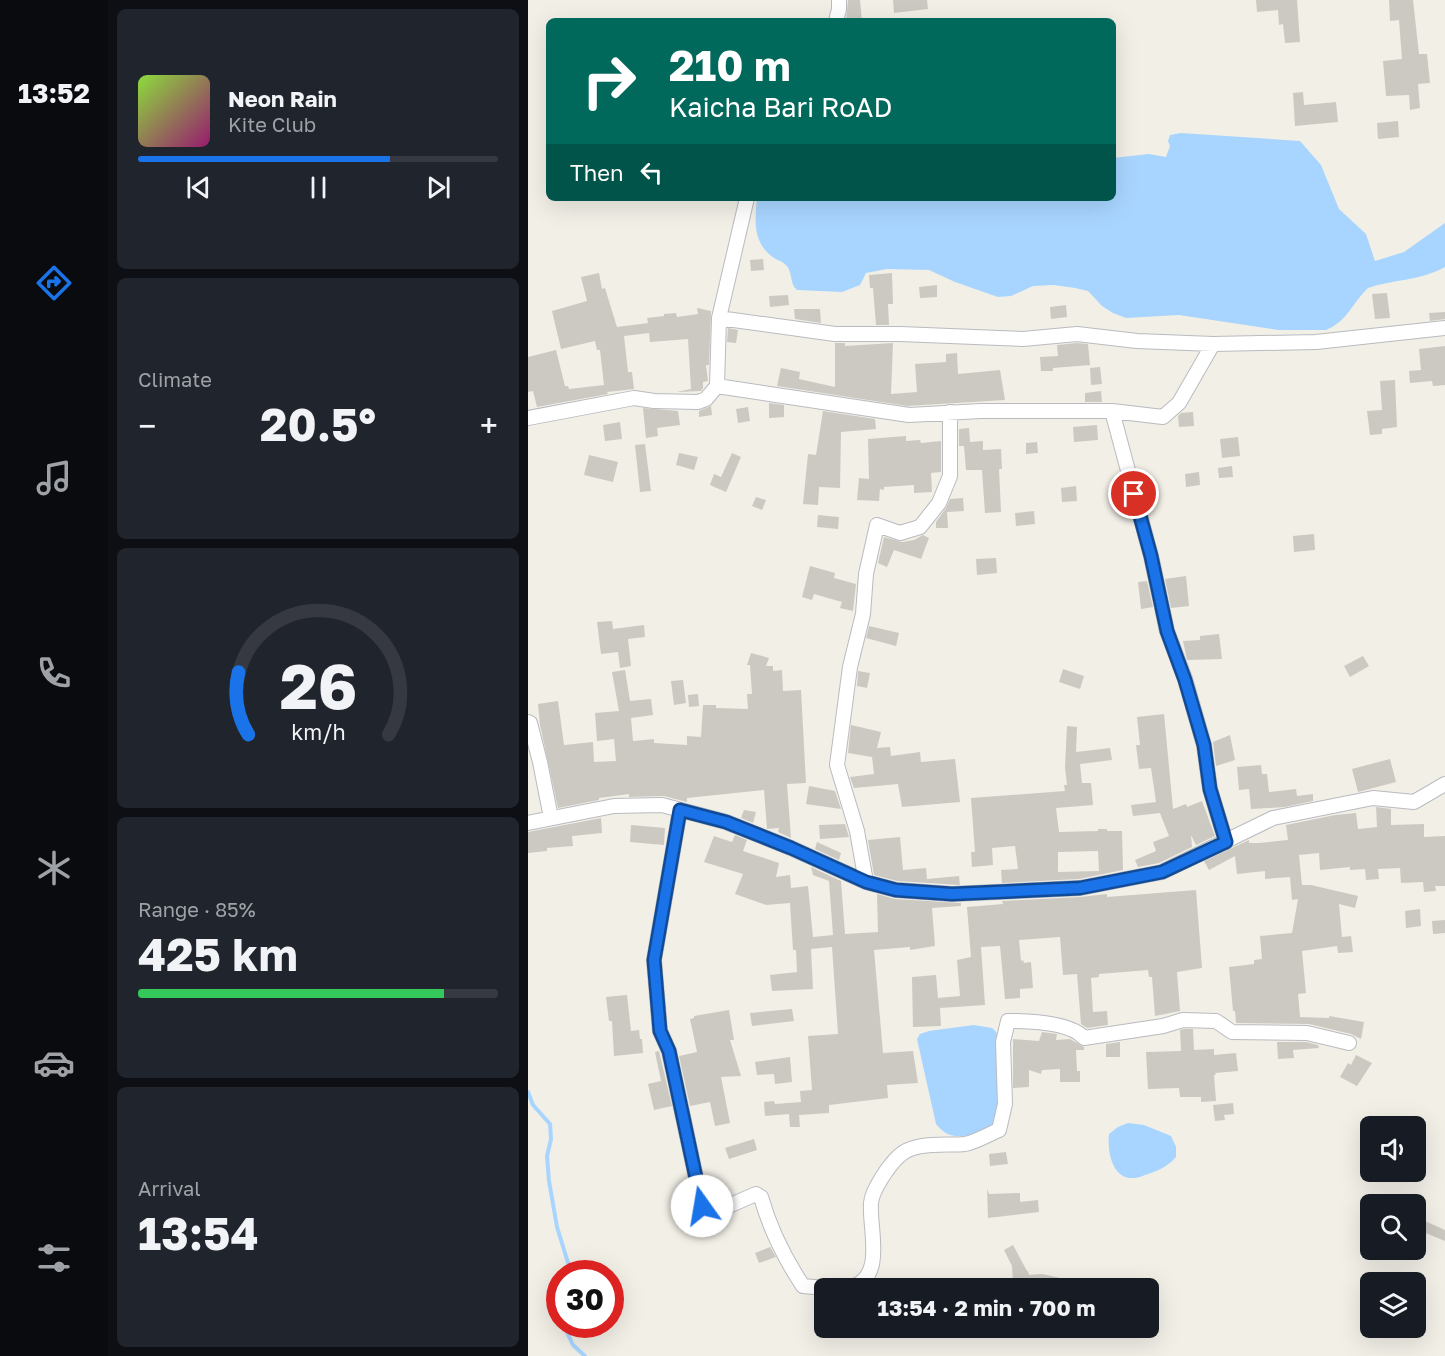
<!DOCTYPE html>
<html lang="en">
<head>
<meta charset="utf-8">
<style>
  body { margin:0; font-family:"Golos Text",sans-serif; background:#20242c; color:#f1f3f6; height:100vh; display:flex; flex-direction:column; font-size:22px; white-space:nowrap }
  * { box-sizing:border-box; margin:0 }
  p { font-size:20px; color:#9ea1a6 }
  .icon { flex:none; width:33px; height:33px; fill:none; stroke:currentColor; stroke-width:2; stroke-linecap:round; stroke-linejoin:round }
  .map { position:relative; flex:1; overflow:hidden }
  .panel { display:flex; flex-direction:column; gap:9px; padding:9px; background:#0d0f14; width:420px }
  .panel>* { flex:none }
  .top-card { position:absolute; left:18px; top:18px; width:570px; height:183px; border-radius:9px; box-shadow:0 6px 24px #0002; background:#00695c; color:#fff; overflow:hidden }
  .buttons { position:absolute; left:832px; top:1116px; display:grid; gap:12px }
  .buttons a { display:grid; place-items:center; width:66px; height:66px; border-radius:9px; background:#171b24; box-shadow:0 6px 24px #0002; font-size:30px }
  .speed { position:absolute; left:18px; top:1260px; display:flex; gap:12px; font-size:30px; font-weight:700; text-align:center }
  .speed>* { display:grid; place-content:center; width:78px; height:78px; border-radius:50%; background:#171b24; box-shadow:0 6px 24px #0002; line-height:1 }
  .speed .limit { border:9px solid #d22; background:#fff; color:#111 }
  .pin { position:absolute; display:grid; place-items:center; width:51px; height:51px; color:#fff; margin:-26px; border:3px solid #fff; border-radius:50%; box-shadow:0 2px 6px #0007 }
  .me { position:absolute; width:66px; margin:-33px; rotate:347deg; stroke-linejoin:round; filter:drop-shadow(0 0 4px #0008) }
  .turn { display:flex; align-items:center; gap:21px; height:126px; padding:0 24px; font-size:27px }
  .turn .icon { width:78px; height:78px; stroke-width:2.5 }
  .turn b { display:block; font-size:42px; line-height:51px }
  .then { display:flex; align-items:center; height:57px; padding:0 24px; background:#0003; gap:12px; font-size:22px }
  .big { font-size:45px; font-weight:700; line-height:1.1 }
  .panel .tile { flex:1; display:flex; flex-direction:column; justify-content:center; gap:9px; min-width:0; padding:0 21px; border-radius:9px; background:#20242c }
  .panel .dial { align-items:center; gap:0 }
  .dial svg { height:156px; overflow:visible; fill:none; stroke:#363941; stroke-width:7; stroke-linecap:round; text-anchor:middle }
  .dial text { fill:#f1f3f6; stroke:none }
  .song { display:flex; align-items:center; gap:18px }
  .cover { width:72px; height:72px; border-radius:9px; background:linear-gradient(135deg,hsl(90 70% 55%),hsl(320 70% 35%)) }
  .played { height:6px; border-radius:3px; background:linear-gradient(90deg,#1a73e8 70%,#363941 70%) }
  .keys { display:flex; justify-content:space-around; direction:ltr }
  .heat { display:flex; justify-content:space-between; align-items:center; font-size:33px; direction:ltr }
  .charge { height:9px; border-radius:4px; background:linear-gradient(90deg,#34c759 85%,#363941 0) }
  .trip { position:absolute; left:286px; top:1278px; width:345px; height:60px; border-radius:9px; background:#171b24; box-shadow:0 6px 24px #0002; font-weight:700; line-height:60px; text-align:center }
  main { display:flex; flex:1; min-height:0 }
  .tab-bar { display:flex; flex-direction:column; width:108px; justify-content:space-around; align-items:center; background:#090b0e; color:#9ea1a6 }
  .tab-bar .icon { width:42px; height:42px }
  .tab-bar .active { color:#1a73e8 }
  .tab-bar b { font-size:27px; color:#f1f3f6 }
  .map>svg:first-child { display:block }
  .water { fill:#a8d5ff }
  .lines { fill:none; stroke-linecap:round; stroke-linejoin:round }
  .stream { stroke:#a8d5ff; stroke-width:4 }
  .building { fill:#ccc9c3; fill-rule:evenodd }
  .minor-casing { stroke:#b9bbc0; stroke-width:16 }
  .minor { stroke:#fff; stroke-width:14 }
  .route-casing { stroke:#114b97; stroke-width:15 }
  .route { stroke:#1a73e8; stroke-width:10 }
</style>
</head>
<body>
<main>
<nav class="tab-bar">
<b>13:52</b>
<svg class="icon active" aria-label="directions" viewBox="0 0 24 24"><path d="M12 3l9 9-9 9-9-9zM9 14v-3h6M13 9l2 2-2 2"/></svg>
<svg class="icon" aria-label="music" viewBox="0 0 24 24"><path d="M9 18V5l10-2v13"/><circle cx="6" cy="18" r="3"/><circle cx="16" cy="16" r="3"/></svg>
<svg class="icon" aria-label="phone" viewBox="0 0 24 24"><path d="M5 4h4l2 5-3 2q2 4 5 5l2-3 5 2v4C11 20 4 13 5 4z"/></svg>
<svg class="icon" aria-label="climate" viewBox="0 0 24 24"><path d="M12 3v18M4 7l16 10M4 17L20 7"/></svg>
<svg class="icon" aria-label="car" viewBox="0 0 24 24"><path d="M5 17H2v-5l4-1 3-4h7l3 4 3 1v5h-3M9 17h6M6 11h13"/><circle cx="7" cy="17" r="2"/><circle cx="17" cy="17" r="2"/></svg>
<svg class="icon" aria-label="filters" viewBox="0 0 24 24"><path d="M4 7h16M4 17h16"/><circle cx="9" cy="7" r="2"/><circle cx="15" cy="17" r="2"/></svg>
</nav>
<section class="panel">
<div class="tile">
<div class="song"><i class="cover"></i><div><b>Neon Rain</b><p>Kite Club</p></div></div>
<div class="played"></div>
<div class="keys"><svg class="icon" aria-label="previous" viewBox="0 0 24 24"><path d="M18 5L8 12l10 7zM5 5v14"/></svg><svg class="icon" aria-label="pause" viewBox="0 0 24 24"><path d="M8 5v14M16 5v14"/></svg><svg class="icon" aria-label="next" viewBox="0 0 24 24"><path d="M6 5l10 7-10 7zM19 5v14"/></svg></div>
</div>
<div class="tile"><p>Climate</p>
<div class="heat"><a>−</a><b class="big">20.5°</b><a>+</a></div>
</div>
<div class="tile dial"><svg viewBox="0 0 100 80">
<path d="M14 69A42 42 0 1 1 86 69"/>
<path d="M14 69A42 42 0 0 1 9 37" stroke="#1a73e8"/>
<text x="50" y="56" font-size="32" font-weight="700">26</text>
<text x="50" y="72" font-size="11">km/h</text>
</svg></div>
<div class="tile"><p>Range · 85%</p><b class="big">425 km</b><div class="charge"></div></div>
<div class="tile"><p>Arrival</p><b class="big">13:54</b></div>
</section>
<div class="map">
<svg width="917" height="1356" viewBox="0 0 917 1356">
  <rect width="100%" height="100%" fill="#f1efe6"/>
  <!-- water -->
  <path class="water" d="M653 133 772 141 793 165 811 209 838 234 847 261 876 252 917 223V267C892 281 866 279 840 288 825 302 819 322 798 330H751L651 315 598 318 585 313 574 306 560 291 547 288 526 285 505 286 483 296 470 297 427 282 401 270 359 269 338 273 332 285 314 292 269 290C261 283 265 272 258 265 254 261 249 260 246 258 224 243 227 220 229 198H585V158L621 154 638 157 642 146 640 141 642 135Z
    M446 1025 464 1028C468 1031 470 1034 471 1040 473 1055 473 1112 466 1124 460 1135 446 1135 436 1136 423 1137 416 1134 408 1124L389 1039 392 1034 401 1031Z
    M600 1123 616 1125 643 1136 648 1147V1157C640 1166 632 1170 620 1174 616 1175 611 1178 606 1178 584 1180 579 1150 581 1134L590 1127Z"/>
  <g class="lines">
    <!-- stream -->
    <path class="stream" d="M0 1092 5 1105 22 1124 23 1139 19 1156 21 1181 29 1227 41 1266 39 1274
      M35 1324 45 1345 57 1356"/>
  </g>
  <!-- building -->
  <path class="building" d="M320 0H332L334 21H318Z
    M365 0H399L400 9 366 13Z
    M728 0H769L772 42 757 43 755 24 751 25 750 10 729 12Z
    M861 0H885L891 54H899L902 83 890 84 892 108 882 110 881 95 858 96 855 61 874 59 871 20 862 21Z
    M775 92 776 105 808 102 810 122 767 126 765 93Z
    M870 121 871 137 850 139 849 123Z
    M235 259 236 270 223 271 222 260Z
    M71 273 74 289 77 288 89 327 120 323 119 318 136 316V314L148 313 149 317 170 314 169 308 183 311 181 365H178L180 381 175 382V388L173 391 148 392 163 389 160 339 122 342 121 333 96 336 100 372H104L106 389 79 392 80 394 9 407 5 391 0 392V357L28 350 37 386H40L41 389 76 385 72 350H69L67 341 33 349 24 311 59 301 53 277Z
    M364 273 365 304H360L361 325H348L345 288H342L341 275Z
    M409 285V297L392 298 391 287Z
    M859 293 862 318 847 319 844 294Z
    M260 295 261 305 242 307 241 296Z
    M538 305 539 317 523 319 522 307Z
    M266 309H292L293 323 267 319Z
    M917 312V319L902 321 901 313Z
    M200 328 210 330 208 343 199 342Z
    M307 343H317V346L365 343 363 394 389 392 387 364 418 362V354L429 353 430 374 472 370 477 400 379 406 249 386 253 368 272 372 271 379 307 387Z
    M549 343 560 344 562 365 525 368V371H513L512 357 530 356 529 345Z
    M917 346V385L905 386 904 381 882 383 881 371 893 370 891 349Z
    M572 367 574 384 563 385 562 368Z
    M867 380 869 427 854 429V434L842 435 839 411 854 410 852 381Z
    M573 391 574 402H557V393Z
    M241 403 256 405V417L241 418Z
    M183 406 184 415 171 417V411Z
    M220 407 222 421 210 423 208 409Z
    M115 408 150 411 152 425 129 428 130 436 118 438Z
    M295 411 347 419 348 429 313 432 312 488 291 487 290 505 275 504 280 454 288 455Z
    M665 412 666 426 651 427 650 416 653 413Z
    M92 422 94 439 77 441 75 425Z
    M569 425 570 440 546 442 545 427Z
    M441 428 442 442 455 441V450L473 449 474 469H471L473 512 457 513 454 470H438L436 446H431V429Z
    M378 436V441L392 440 393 443 413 441V472L403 473 404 492 386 493V485L356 487V490L352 489 351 501 329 500 331 478 341 479 340 439Z
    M710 437 712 456 694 458 692 439Z
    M509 442 510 453 498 454V443Z
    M117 444 123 491 112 492 107 445Z
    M151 453 170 457 166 470 148 465Z
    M204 453 213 457 198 492 182 485 186 474 193 477Z
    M61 455 90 462 85 482 56 475Z
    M704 466 705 477 691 478 690 468Z
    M671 472 672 485 658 487 657 474Z
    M548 486 549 501 534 502 533 488Z
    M228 497 238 500 234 510 224 506Z
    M435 498 436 511 419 512 420 528H408V522L418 508 422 499Z
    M506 511 507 524 488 526 487 513Z
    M290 515 311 517 310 529 289 527Z
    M786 534 787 550 766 552 765 536Z
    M395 535 401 538 393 559 366 550 359 567 350 563 356 537 374 542 386 540Z
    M468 558 469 573 449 575 448 559Z
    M282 566 307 573 306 578 328 584 325 611 312 608 314 602 286 594 284 600 274 597Z
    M658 576 661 606 643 608 637 579Z
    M619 581 625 607 613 609 610 582Z
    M84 621 85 629 116 625 117 637 100 639 103 666 92 668 90 652 73 654 69 622Z
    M341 626 371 633 368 646 338 638Z
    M691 634 694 659 659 660 655 641 672 640V636Z
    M223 653 241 658 238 666H245V671L254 670 255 691 273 690 278 783 259 784 263 838 250 832 251 828 239 829 236 790 159 798V802L136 796 101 797V794L71 798V800L30 808 12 725 10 704 30 701 36 745 65 742 66 762 88 761 86 739 69 741 67 713 91 711 84 672 97 670 102 701 123 699 125 715 103 718 105 741 126 739V743L159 745V736L173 737 175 705H188V708L220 709 219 694H224L222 665H219Z
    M835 656 841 666 822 677 816 666Z
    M535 669 556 676 552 689 531 682Z
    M330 671 342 673 339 688 329 686Z
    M155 680 158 703 146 705 143 681Z
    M170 694 171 706 161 707 160 695Z
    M636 714 645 809 658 804 659 807 674 801 687 836 668 845 663 835 664 847 631 863 610 867 607 860 628 851 625 842 641 836 632 813 605 816 603 805 628 802 623 768 611 769 608 745H612L609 717Z
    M323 725 353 732 349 748 362 747 363 756 392 752 393 762 427 759 432 802 374 807 370 784 326 788 322 777 346 774 344 757 320 753Z
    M539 726 549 727 548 752 582 748 584 760 552 764 554 783H563L565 805 528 808 531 832 570 831V829H579V831H594L595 870 551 879 474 883 473 870 490 869 487 846 464 848 465 865 444 867 443 852H447L443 798 537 791 536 785H539L537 767ZM570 851 571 871 530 872V852Z
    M702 735 707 760 688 766 685 742Z
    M862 759 868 782 830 792 824 769Z
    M733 765 734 774H739L741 792 768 789 769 796 785 794V801L757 807 723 809 721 789 711 790 709 767Z
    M281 786 307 791 313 809 278 804Z
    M848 807 863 809V825L896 824V837L917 836V886H907L908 891 896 892 895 882 873 883 872 868 850 869 851 879 838 880 837 869 822 870V867L792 870 791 853 771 855 774 885H783L830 896 827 908 811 904 814 937 823 936 825 952 810 953 809 946 774 951 778 993 770 994 772 1017 801 1018V1016L836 1022 833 1039 823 1034 781 1024 708 1023 707 1011H705L701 967 726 964V960L734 959 732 936 764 933 770 899 764 900 762 877 737 879V871L709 874 707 856 681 870 676 861 721 840V843H731L760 840 758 825 807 815 828 813 830 829 849 827Z
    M216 810 228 812 225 823 213 818Z
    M73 818 74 833 44 836 45 846 19 848V851L0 853V832Z
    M317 824 321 837 292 839 291 825Z
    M103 825 137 828 136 845 102 842Z
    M207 835 219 840 215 851 251 863 248 877 262 875 263 888 280 886 285 937 305 935 301 881 285 875 283 867 313 881 317 934 350 932 349 894 367 899 433 903V906L404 908 407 946 382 950V947L346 950 355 1053 385 1051 390 1083 359 1085 360 1098 301 1105V1113L271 1115 272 1127H262L261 1114 237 1116 236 1102 246 1101 247 1104 273 1102 272 1091 284 1090 280 1036 310 1034 304 947 283 949 285 989 244 991 242 975 269 972 268 950H265L262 903 238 905 207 894 215 874 176 862 186 836 204 842Z
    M372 837 375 870 398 868 399 879 431 876 432 885 369 881 346 875 340 840Z
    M289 842 313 853 311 860 287 849Z
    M668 890 674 968 649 972 652 1011 627 1016 624 977H621L620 970 571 974V977L563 978 565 1012 579 1011 580 1025 559 1028 553 1024 549 974 535 975 532 937 491 940 493 961 495 960 496 963 503 962 505 988 492 989V998L477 999 472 946 453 947 457 1005 412 1008 413 1026 385 1027 384 977 408 975 410 998 432 996 429 960 443 957 439 907 475 904 474 901 552 897 579 894V897Z
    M892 909 893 926 878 928 877 911Z
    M917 920V933L905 934 904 921Z
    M99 995 103 1031 111 1030 112 1039H114L115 1053 86 1056 84 1021H81L78 997Z
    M264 1009 266 1021 224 1026 222 1013Z
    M201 1010 206 1040H202L213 1076 193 1077 202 1123 187 1126 182 1102 162 1106 151 1056 169 1052 162 1019 166 1018V1016Z
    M656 1029H665L666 1050 686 1049V1055L708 1053 710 1071 687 1073 688 1075H686L688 1101 673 1102V1097H652L651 1088 620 1089 618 1052 653 1051 652 1030Z
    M514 1032 529 1034 528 1040 542 1039 556 1047V1050H548L549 1071H552V1082H532V1069L514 1070 513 1074 501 1070V1087L485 1088V1039L511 1041Z
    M592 1042V1057H578V1044Z
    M749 1042H778L790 1045 791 1048 765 1050 766 1058 750 1059Z
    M131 1051 144 1106 126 1110 120 1084 133 1081 127 1052Z
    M828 1055 844 1063 829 1086 812 1077 820 1063 823 1065Z
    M262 1057 264 1082 247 1084 246 1074 229 1075 227 1062Z
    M705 1103 706 1114 696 1115 697 1120 687 1121 685 1105Z
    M226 1139 229 1150 201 1159 197 1148Z
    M478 1152 480 1164 462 1166 461 1154Z
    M459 1189 461 1194 492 1193V1202L510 1200 511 1212 460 1218Z
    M888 1217 917 1230V1241L888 1229Z
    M485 1245 499 1271H500L501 1275 514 1274 560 1284 559 1288H491L490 1280 485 1281 484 1266 476 1250Z
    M242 1247 248 1257 231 1263 227 1253Z"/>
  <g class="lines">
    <defs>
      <path id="minor" d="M308 21 311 9V0
        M191 318 307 334H372L495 339 549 334 609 341 685 344 788 342 917 328
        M189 386 381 415 453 411H584L635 417 651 403 685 344
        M584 411 623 556 639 631 657 679 676 745 682 789 698 842
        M0 418 106 398 126 401 170 402 178 399 189 386 191 318 219 198
        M0 722 2 723 12 762 23 818
        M152 810 126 960 132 1031 141 1051 174 1206 178 1213 182 1214 228 1194 233 1197C242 1229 257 1259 275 1286 291 1287 311 1291 326 1286 357 1275 341 1228 343 1203 344 1190 361 1165 371 1156 387 1141 417 1146 437 1144 448 1142 461 1134 471 1130L477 1104 475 1042 480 1021C501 1021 542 1022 556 1038L635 1026 655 1020 688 1021 704 1032 779 1033 821 1043
        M0 823 86 806 134 805 198 822 263 848 338 882 368 890 424 894 552 888 634 872 745 818 845 798 886 802 917 784
        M338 882 329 831 309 765 322 667 335 614 338 574 349 525 372 533 392 527 411 503 422 476V412"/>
    </defs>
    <!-- minor casing -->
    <use href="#minor" class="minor-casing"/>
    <!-- minor -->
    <use href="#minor" class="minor"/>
  </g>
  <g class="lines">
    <defs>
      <path id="route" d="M174 1206 141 1051 132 1031 126 960 152 810 198 822 263 848 338 882 368 890 424 894 552 888 634 872 698 842 682 789 676 745 657 680 639 631 623 556 606 494"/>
    </defs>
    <!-- route casing -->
    <use href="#route" class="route-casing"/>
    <!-- route -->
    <use href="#route" class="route"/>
  </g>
</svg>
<div class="buttons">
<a><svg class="icon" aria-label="sound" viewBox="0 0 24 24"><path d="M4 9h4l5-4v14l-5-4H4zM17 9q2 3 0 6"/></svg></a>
<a><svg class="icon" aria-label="search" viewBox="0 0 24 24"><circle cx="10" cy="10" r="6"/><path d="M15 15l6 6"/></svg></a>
<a><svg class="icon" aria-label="layers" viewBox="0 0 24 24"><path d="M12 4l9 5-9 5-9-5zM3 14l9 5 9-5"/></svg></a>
</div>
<div class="speed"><div class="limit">30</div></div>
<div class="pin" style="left:606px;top:494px;background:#d93025"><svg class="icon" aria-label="arrive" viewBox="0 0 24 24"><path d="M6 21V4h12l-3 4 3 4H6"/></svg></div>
<svg class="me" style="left:174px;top:1206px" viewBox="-20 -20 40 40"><circle r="19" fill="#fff"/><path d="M0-13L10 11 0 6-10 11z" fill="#1a73e8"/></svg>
<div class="trip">13:54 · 2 min · 700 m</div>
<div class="top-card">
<div class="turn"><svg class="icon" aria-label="right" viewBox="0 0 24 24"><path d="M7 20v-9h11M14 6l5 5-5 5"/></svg><div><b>210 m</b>Kaicha Bari RoAD</div></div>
<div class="then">Then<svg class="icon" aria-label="left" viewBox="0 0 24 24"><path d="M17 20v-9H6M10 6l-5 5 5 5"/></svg></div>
</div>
</div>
</main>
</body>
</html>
